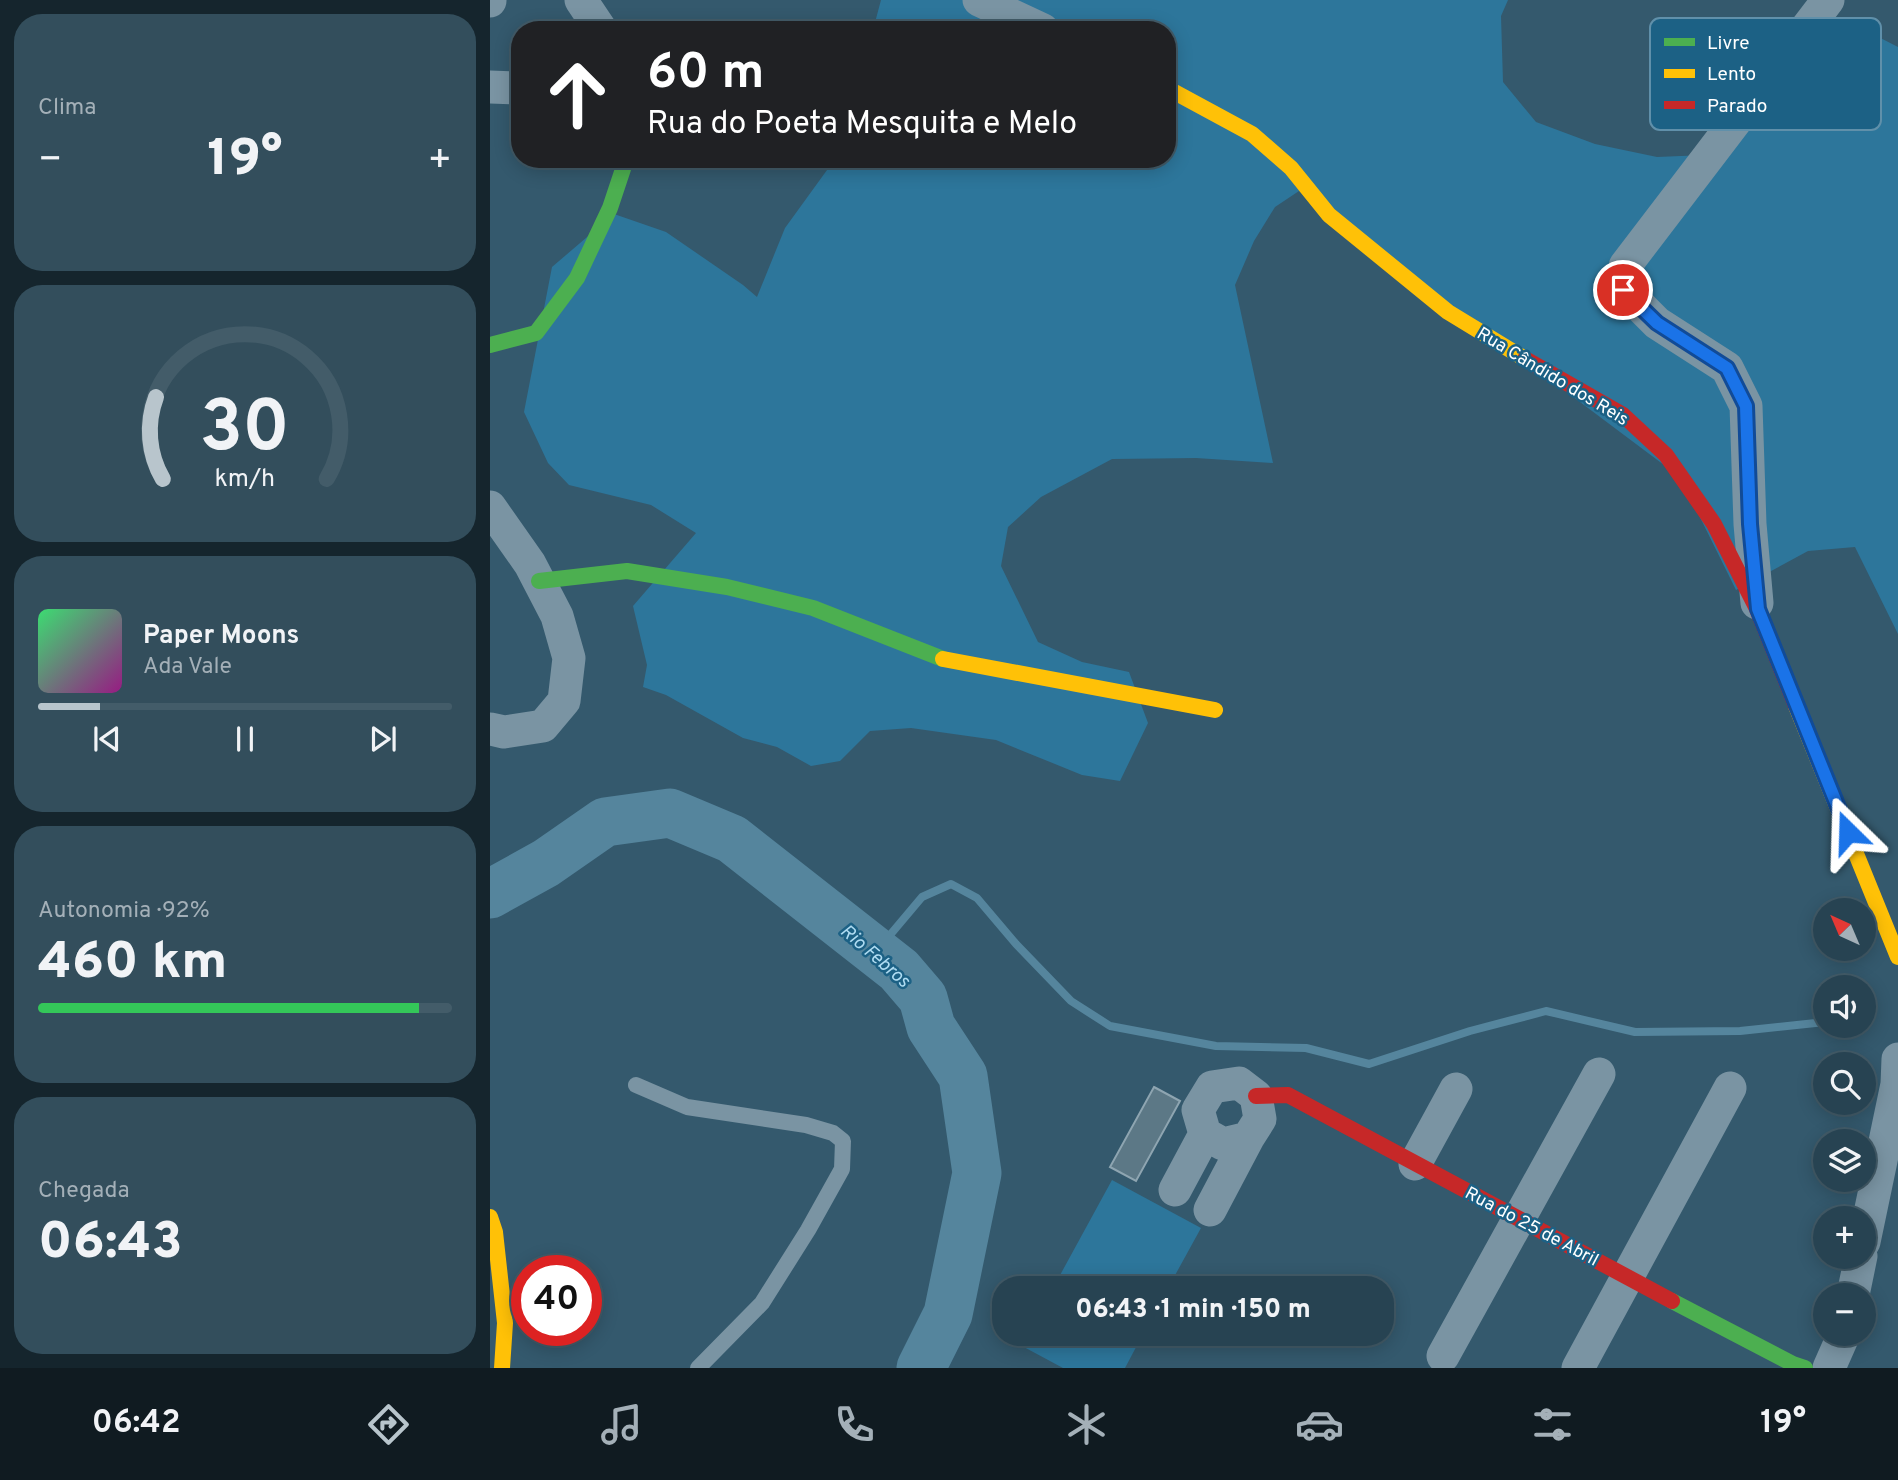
<!DOCTYPE html>
<html lang="pt">
<head>
<meta charset="utf-8">
<style>
  body { margin:0; font-family:Overpass,sans-serif; background:#334e5c; color:#f1f3f6; height:100vh; display:flex; flex-direction:column; font-size:26px; white-space:nowrap }
  * { box-sizing:border-box; margin:0 }
  p { font-size:23px; color:#a4b0b8 }
  .icon { flex:none; width:38px; height:38px; fill:none; stroke:currentColor; stroke-width:2; stroke-linecap:round; stroke-linejoin:round }
  .map { position:relative; flex:1; overflow:hidden }
  .drawer { display:flex; flex-direction:column; gap:14px; padding:14px; background:#15252d; width:490px }
  .drawer>* { flex:none }
  .guide { position:absolute; left:21px; top:21px; width:665px; height:147px; border-radius:28px; box-shadow:0 4px 18px #0003,0 0 0 2px #435c69; background:#202124; color:#fff; overflow:hidden }
  .needle { width:46px; rotate:316deg }
  .controls { position:absolute; left:1323px; top:898px; display:grid; gap:14px }
  .controls a { display:grid; place-items:center; width:63px; height:63px; border-radius:50%; background:#274352; box-shadow:0 4px 18px #0003,0 0 0 2px #435c69; font-size:35px }
  .speed { position:absolute; left:21px; top:1255px; display:flex; gap:14px; font-size:35px; font-weight:700; text-align:center }
  .speed>* { display:grid; place-content:center; width:91px; height:91px; border-radius:50%; background:#274352; box-shadow:0 4px 18px #0003,0 0 0 2px #435c69; line-height:1 }
  .speed .limit { border:10px solid #d22; background:#fff; color:#111 }
  .pin { position:absolute; display:grid; place-items:center; width:60px; height:60px; color:#fff; margin:-30px; border:4px solid #fff; border-radius:50%; box-shadow:0 2px 7px #0007 }
  .me { position:absolute; width:77px; margin:-38px; rotate:338deg; stroke-linejoin:round; filter:drop-shadow(0 0 5px #0008) }
  .turn { display:flex; align-items:center; gap:24px; height:147px; padding:0 21px; font-size:32px }
  .turn .icon { width:91px; height:91px; stroke-width:2.5 }
  .turn b { display:block; font-size:49px; line-height:60px }
  .big { font-size:52px; font-weight:800; line-height:1.1 }
  .drawer .widget { flex:1; display:flex; flex-direction:column; justify-content:center; gap:10px; min-width:0; padding:0 24px; border-radius:28px; background:#334e5c }
  .drawer .dial { align-items:center; gap:0 }
  .dial svg { height:182px; overflow:visible; fill:none; stroke:#435c69; stroke-width:7; stroke-linecap:round; text-anchor:middle }
  .dial text { fill:#f1f3f6; stroke:none }
  .song { display:flex; align-items:center; gap:21px }
  .cover { width:84px; height:84px; border-radius:10px; background:linear-gradient(135deg,hsl(140 70% 55%),hsl(310 70% 35%)) }
  .played { height:7px; border-radius:4px; background:linear-gradient(90deg,#b8c5cc 15%,#435c69 15%) }
  .keys { display:flex; justify-content:space-around; direction:ltr }
  .heat { display:flex; justify-content:space-between; align-items:center; font-size:38px; direction:ltr }
  .charge { height:10px; border-radius:5px; background:linear-gradient(90deg,#34c759 92%,#435c69 0) }
  .trip { position:absolute; left:502px; top:1276px; width:402px; height:70px; border-radius:28px; background:#274352; box-shadow:0 4px 18px #0003,0 0 0 2px #435c69; font-weight:800; line-height:70px; text-align:center }
  .tabs { display:flex; height:112px; justify-content:space-around; align-items:center; background:#101b21; color:#a4b0b8 }
  .tabs .icon { width:49px; height:49px }
  .tabs .on { color:#b8c5cc }
  .tabs b { font-size:32px; color:#f1f3f6 }
  main { display:flex; flex:1; min-height:0 }
  .map>svg:first-child { display:block }
  .green { fill:#2d769b }
  .lines { fill:none; stroke-linecap:round; stroke-linejoin:round }
  .stream { stroke:#55859d; stroke-width:8 }
  .river { stroke:#55859d; stroke-width:49 }
  .building { fill:#5c7886; stroke:#8ea5b1; stroke-width:2 }
  .lane { stroke:#7a94a3; stroke-width:16 }
  .street { stroke:#7a94a3; stroke-width:33 }
  .fast { stroke:#4caf50; stroke-width:16 }
  .slow { stroke:#ffc107; stroke-width:16 }
  .jam { stroke:#c62828; stroke-width:16 }
  .route-casing { stroke:#114b97; stroke-width:18 }
  .route { stroke:#1a73e8; stroke-width:12 }
  .labels { text-anchor:middle; stroke-width:5; stroke-linejoin:round; paint-order:stroke }
  .street-label { font-size:18px; fill:#fff; stroke:#1c6185 }
  .water-label { font-size:19px; font-style:italic; fill:#afdcf2; stroke:#1c6185 }
  .key { fill:#1c6185; stroke:#6090aa; stroke-width:2 }
  .key-label { font-size:19px; fill:#fff }
</style>
</head>
<body>
<main>
<section class="drawer">
<div class="widget"><p>Clima</p>
<div class="heat"><a>−</a><b class="big">19°</b><a>+</a></div>
</div>
<div class="widget dial"><svg viewBox="0 0 100 80">
<path d="M14 69A42 42 0 1 1 86 69"/>
<path d="M14 69A42 42 0 0 1 11 33" stroke="#b8c5cc"/>
<text x="50" y="56" font-size="32" font-weight="700">30</text>
<text x="50" y="72" font-size="11">km/h</text>
</svg></div>
<div class="widget">
<div class="song"><i class="cover"></i><div><b>Paper Moons</b><p>Ada Vale</p></div></div>
<div class="played"></div>
<div class="keys"><svg class="icon" aria-label="previous" viewBox="0 0 24 24"><path d="M18 5L8 12l10 7zM5 5v14"/></svg><svg class="icon" aria-label="pause" viewBox="0 0 24 24"><path d="M8 5v14M16 5v14"/></svg><svg class="icon" aria-label="next" viewBox="0 0 24 24"><path d="M6 5l10 7-10 7zM19 5v14"/></svg></div>
</div>
<div class="widget"><p>Autonomia · 92%</p><b class="big">460 km</b><div class="charge"></div></div>
<div class="widget"><p>Chegada</p><b class="big">06:43</b></div>
</section>
<div class="map">
<svg width="1408" height="1368" viewBox="0 0 1408 1368">
  <rect width="100%" height="100%" fill="#34596d"/>
  <!-- green -->
  <path class="green" d="M391 0H1018L1011 16 1013 82 1046 122 1105 144 1167 157 1215 155 1334 37 1365 25 1408 47V634L1365 547 1318 551 1246 590 1190 477 809 191 785 207 764 241 745 285 783 463 706 458 622 459 551 497 518 527 511 566 548 642 592 662 639 672 658 723 630 781 592 775 506 740 421 728 380 731 350 761 321 766 287 747 253 738 176 695 153 687 157 665 143 606 206 533 161 505 79 485 58 463 34 412 62 267 124 214 176 232 253 285 267 297 295 228 345 159H677V30H383Z
    M622 1180 711 1228 678 1288H563Z
    M538 1334H653L635 1368H573L532 1346Z"/>
  <g class="lines">
    <!-- stream -->
    <path class="stream" d="M379 946 400 935 432 897 461 884 487 898 526 944 581 1001 620 1026 726 1046 816 1048 879 1064 980 1031 1056 1011 1145 1032 1250 1031 1335 1022"/>
    <!-- river -->
    <path class="river" d="M0 894 56 863 115 822 180 813 242 839 409 970 433 998 441 1027 473 1076 487 1173 458 1314 431 1368"/>
  </g>
  <!-- building -->
  <path class="building" d="M664 1087 690 1101 646 1181 620 1167Z"/>
  <g class="lines">
    <!-- lane -->
    <path class="lane" d="M146 1085 197 1107 316 1125 343 1133 353 1141 352 1169 318 1230 272 1303 208 1368"/>
    <!-- street -->
    <path class="street" d="M91 0 111 30
      M489 0 553 30
      M0 1V0
      M0 87 30 88
      M0 507 40 564 67 616 79 658 74 701 53 726 14 732 0 729
      M1267 603 1260 524 1256 406 1237 368 1167 323 1134 290 1135 266 1338 0
      M749 1083 766 1096 770 1119 758 1138 733 1144 715 1134 708 1110 722 1087Z
      M925 1164 966 1089
      M685 1190 715 1134
      M720 1210 758 1138
      M1374 1242 1407 1084 1408 1059
      M1363 1295 1371 1256
      M953 1356 1109 1074
      M1088 1368 1240 1088
      M1339 1368 1354 1334"/>
    <!-- fast -->
    <path class="fast" d="M0 345 46 333 87 278 120 208 133 169 134 159
      M49 581 137 571 237 587 323 608 453 659
      M1182 1301 1303 1364 1315 1368"/>
    <!-- slow -->
    <path class="slow" d="M677 88 762 134 801 168 839 215 958 312 1035 359
      M453 659 725 710
      M1306 706 1408 957
      M0 1217 5 1232 15 1323 12 1368"/>
    <!-- jam -->
    <path class="jam" d="M1035 359 1133 415 1176 455 1224 524 1267 609 1306 706
      M766 1096 798 1095 1182 1301"/>
  </g>
  <g class="lines">
    <defs>
      <path id="route" d="M1133 290 1167 323 1237 368 1256 406 1260 524 1268 609 1358 832"/>
    </defs>
    <!-- route casing -->
    <use href="#route" class="route-casing"/>
    <!-- route -->
    <use href="#route" class="route"/>
  </g>
  <g class="labels">
    <!-- street labels -->
    <g class="street-label">
      <text transform="translate(1063 376) rotate(31)" y="6">Rua Cândido dos Reis</text>
      <text transform="translate(1042 1226) rotate(28)" y="6">Rua do 25 de Abril</text>
    </g>
    <!-- water labels -->
    <g class="water-label">
      <text transform="translate(386 955) rotate(41)" y="7">Rio Febros</text>
    </g>
  </g>
  <!-- legend -->
  <rect x="1160" y="18" width="231" height="112" rx="10" class="key"/>
  <rect x="1174" y="38" width="31" height="8" fill="#4caf50"/>
  <rect x="1174" y="69" width="31" height="9" fill="#ffc107"/>
  <rect x="1174" y="101" width="31" height="8" fill="#c62828"/>
  <g class="key-label">
    <text x="1217" y="49">Livre</text>
    <text x="1217" y="80">Lento</text>
    <text x="1217" y="112">Parado</text>
  </g>
</svg>
<div class="controls">
<a><svg class="needle" viewBox="-14 -14 28 28"><path d="M0-13l5 13h-10z" fill="#e53935"/><path d="M0 13l5-13h-10z" fill="#a4b0b8"/></svg></a>
<a><svg class="icon" aria-label="sound" viewBox="0 0 24 24"><path d="M4 9h4l5-4v14l-5-4H4zM17 9q2 3 0 6"/></svg></a>
<a><svg class="icon" aria-label="search" viewBox="0 0 24 24"><circle cx="10" cy="10" r="6"/><path d="M15 15l6 6"/></svg></a>
<a><svg class="icon" aria-label="layers" viewBox="0 0 24 24"><path d="M12 4l9 5-9 5-9-5zM3 14l9 5 9-5"/></svg></a>
<a>+</a>
<a>−</a>
</div>
<div class="speed"><div class="limit">40</div></div>
<div class="pin" style="left:1133px;top:290px;background:#d93025"><svg class="icon" aria-label="arrive" viewBox="0 0 24 24"><path d="M6 21V4h12l-3 4 3 4H6"/></svg></div>
<svg class="me" style="left:1358px;top:832px" viewBox="-20 -20 40 40"><path d="M0-17L14 15 0 8-14 15z" fill="#1a73e8" stroke="#fff" stroke-width="4"/></svg>
<div class="trip">06:43 · 1 min · 150 m</div>
<div class="guide">
<div class="turn"><svg class="icon" aria-label="ahead" viewBox="0 0 24 24"><path d="M12 20V5M6 11l6-6 6 6"/></svg><div><b>60 m</b>Rua do Poeta Mesquita e Melo</div></div>
</div>
</div>
</main>
<nav class="tabs">
<b>06:42</b>
<svg class="icon on" aria-label="directions" viewBox="0 0 24 24"><path d="M12 3l9 9-9 9-9-9zM9 14v-3h6M13 9l2 2-2 2"/></svg>
<svg class="icon" aria-label="music" viewBox="0 0 24 24"><path d="M9 18V5l10-2v13"/><circle cx="6" cy="18" r="3"/><circle cx="16" cy="16" r="3"/></svg>
<svg class="icon" aria-label="phone" viewBox="0 0 24 24"><path d="M5 4h4l2 5-3 2q2 4 5 5l2-3 5 2v4C11 20 4 13 5 4z"/></svg>
<svg class="icon" aria-label="climate" viewBox="0 0 24 24"><path d="M12 3v18M4 7l16 10M4 17L20 7"/></svg>
<svg class="icon" aria-label="car" viewBox="0 0 24 24"><path d="M5 17H2v-5l4-1 3-4h7l3 4 3 1v5h-3M9 17h6M6 11h13"/><circle cx="7" cy="17" r="2"/><circle cx="17" cy="17" r="2"/></svg>
<svg class="icon" aria-label="filters" viewBox="0 0 24 24"><path d="M4 7h16M4 17h16"/><circle cx="9" cy="7" r="2"/><circle cx="15" cy="17" r="2"/></svg>
<b>19°</b>
</nav>
</body>
</html>
